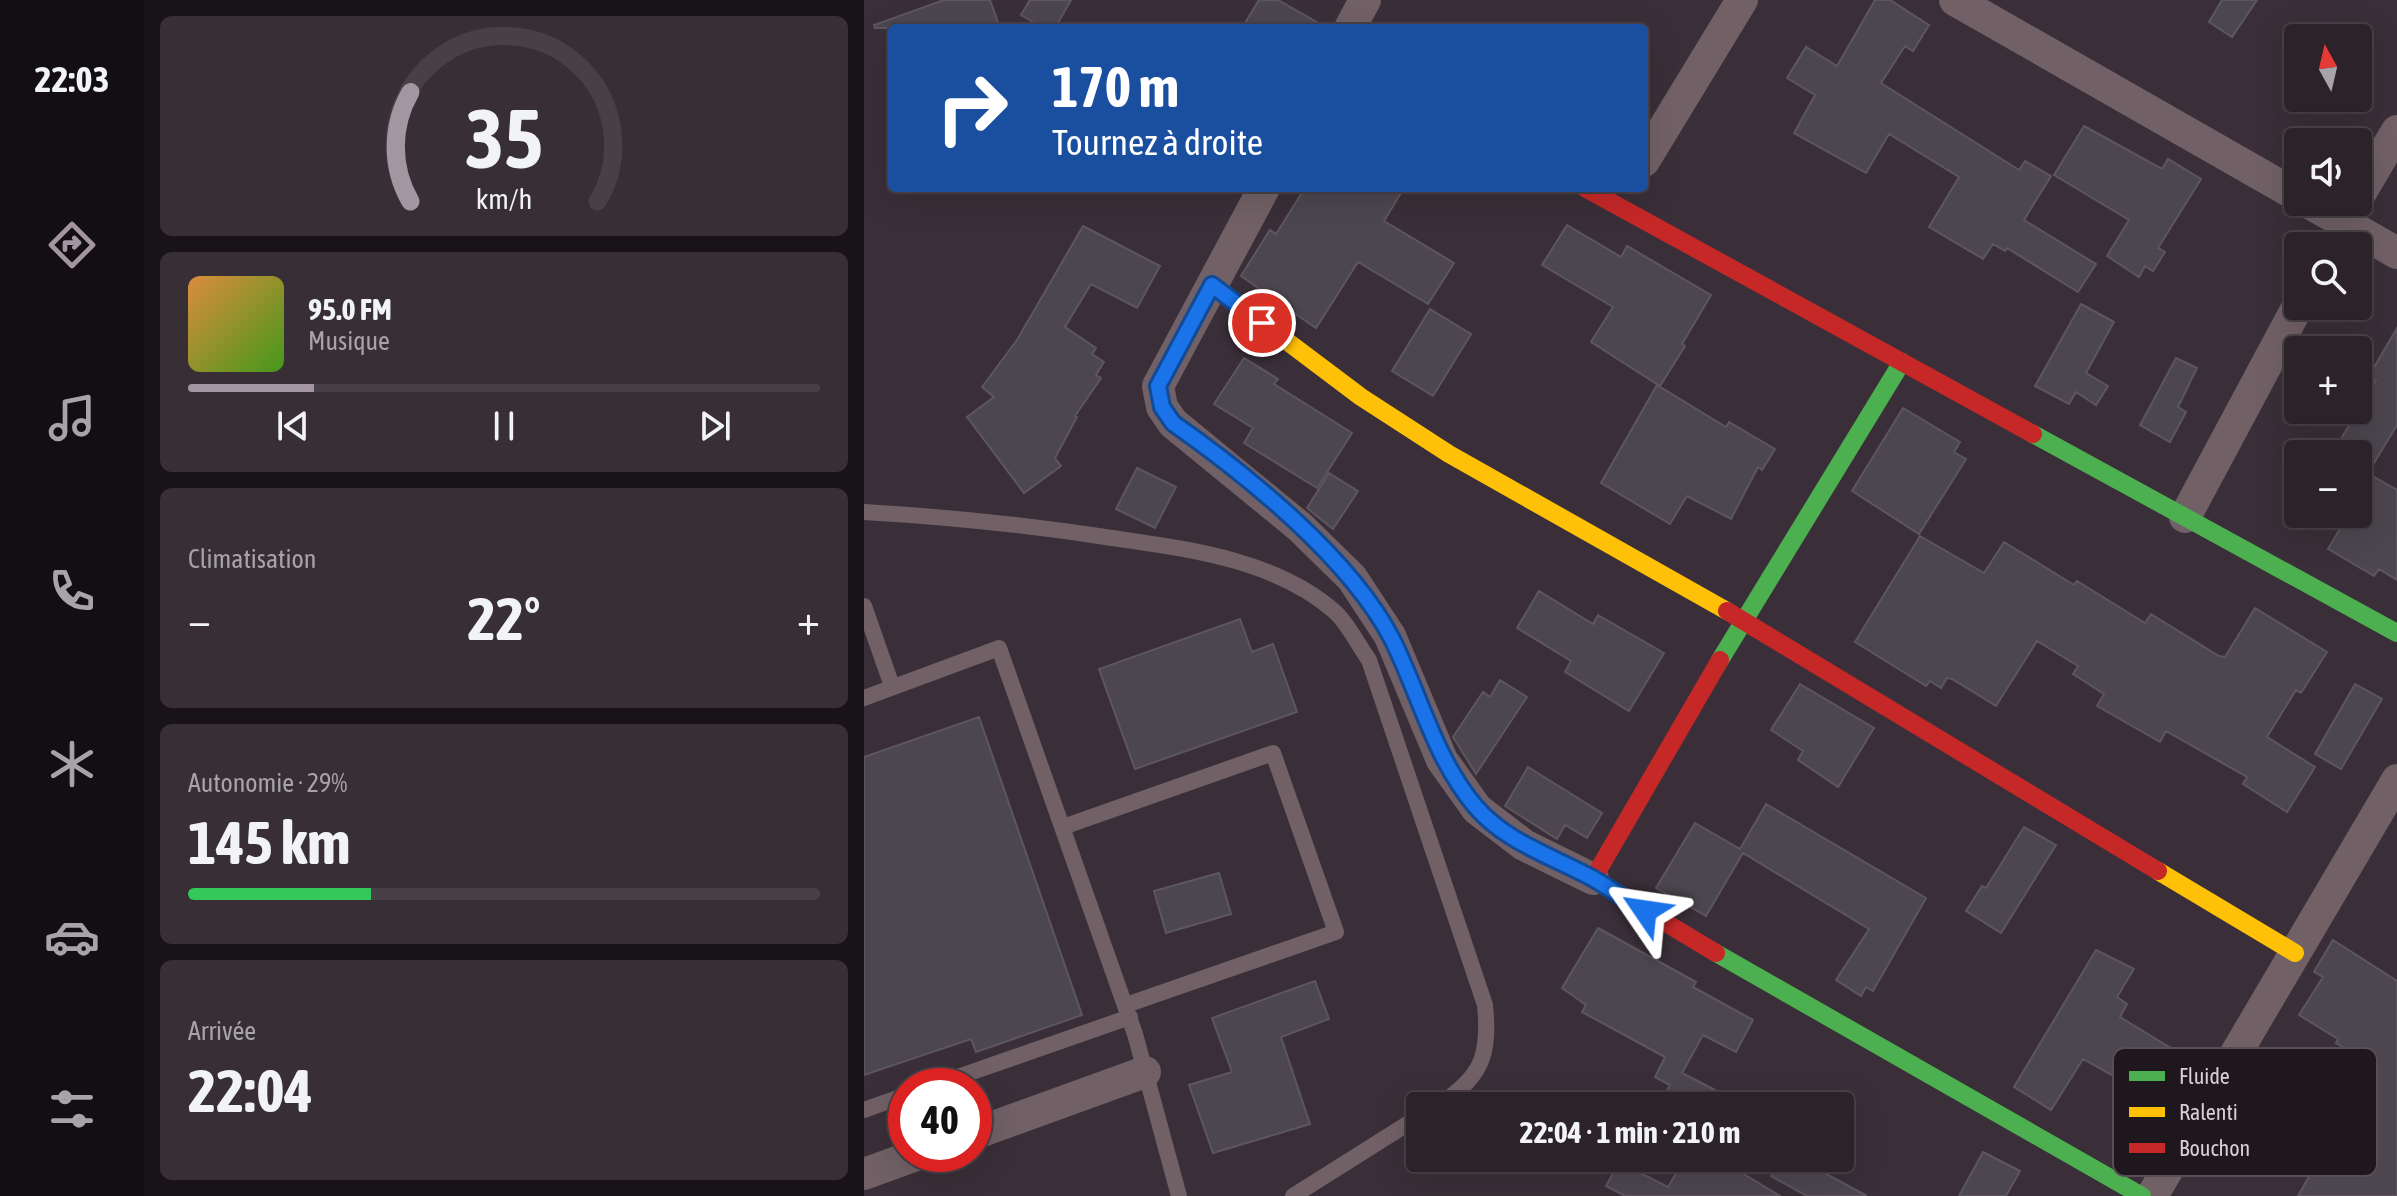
<!DOCTYPE html>
<html lang="fr">
<head>
<meta charset="utf-8">
<style>
  body { margin:0; font-family:"Asap Condensed",sans-serif; background:#382f36; color:#f1f3f6; height:100vh; display:flex; flex-direction:column; font-size:30px; white-space:nowrap }
  * { box-sizing:border-box; margin:0 }
  p { font-size:26px; color:#a6a4a8 }
  .icon { flex:none; width:44px; height:44px; fill:none; stroke:currentColor; stroke-width:2; stroke-linecap:round; stroke-linejoin:round }
  .map { position:relative; flex:1; overflow:hidden }
  .panel { display:flex; flex-direction:column; gap:16px; padding:16px; background:#181317; width:720px }
  .panel>* { flex:none }
  .banner { position:absolute; left:24px; top:24px; width:760px; height:168px; border-radius:8px; box-shadow:0 8px 32px #0002,0 0 0 2px #484047; background:#1a4fa0; color:#fff; overflow:hidden }
  .needle { width:52px; rotate:352deg }
  .fabs { position:absolute; left:1420px; top:24px; display:grid; gap:16px }
  .fabs a { display:grid; place-items:center; width:88px; height:88px; border-radius:8px; background:#2c232a; box-shadow:0 8px 32px #0002,0 0 0 2px #484047; font-size:40px }
  .speed { position:absolute; left:24px; top:1068px; display:flex; gap:16px; font-size:40px; font-weight:700; text-align:center }
  .speed>* { display:grid; place-content:center; width:104px; height:104px; border-radius:50%; background:#2c232a; box-shadow:0 8px 32px #0002,0 0 0 2px #484047; line-height:1 }
  .speed .limit { border:12px solid #d22; background:#fff; color:#111 }
  .pin { position:absolute; display:grid; place-items:center; width:68px; height:68px; color:#fff; margin:-34px; border:4px solid #fff; border-radius:50%; box-shadow:0 2px 8px #0007 }
  .me { position:absolute; width:88px; margin:-44px; rotate:302deg; stroke-linejoin:round; filter:drop-shadow(0 0 6px #0008) }
  .turn { display:flex; align-items:center; gap:28px; height:168px; padding:0 32px; font-size:36px }
  .turn .icon { width:104px; height:104px; stroke-width:2.5 }
  .turn b { display:block; font-size:56px; line-height:68px }
  .big { font-size:60px; font-weight:700; line-height:1.1 }
  .panel .tile { flex:1; display:flex; flex-direction:column; justify-content:center; gap:12px; min-width:0; padding:0 28px; border-radius:12px; background:#382f36 }
  .panel .dial { align-items:center; gap:0 }
  .dial svg { height:208px; overflow:visible; fill:none; stroke:#484047; stroke-width:7; stroke-linecap:round; text-anchor:middle }
  .dial text { fill:#f1f3f6; stroke:none }
  .song { display:flex; align-items:center; gap:24px }
  .cover { width:96px; height:96px; border-radius:12px; background:linear-gradient(135deg,hsl(30 70% 55%),hsl(100 70% 35%)) }
  .played { height:8px; border-radius:4px; background:linear-gradient(90deg,#a396a1 20%,#484047 20%) }
  .keys { display:flex; justify-content:space-around; direction:ltr }
  .heat { display:flex; justify-content:space-between; align-items:center; font-size:44px; direction:ltr }
  .charge { height:12px; border-radius:6px; background:linear-gradient(90deg,#34c759 29%,#484047 0) }
  .trip { position:absolute; left:542px; top:1092px; width:448px; height:80px; border-radius:8px; background:#2c232a; box-shadow:0 8px 32px #0002,0 0 0 2px #484047; font-weight:700; line-height:80px; text-align:center }
  main { display:flex; flex:1; min-height:0 }
  .tabs { display:flex; flex-direction:column; width:144px; justify-content:space-around; align-items:center; background:#120e11; color:#a6a4a8 }
  .tabs .icon { width:56px; height:56px }
  .tabs .on { color:#a396a1 }
  .tabs b { font-size:36px; color:#f1f3f6 }
  .map>svg:first-child { display:block }
  .building { fill:#4c464e; stroke:#5d565f; stroke-width:2 }
  .lines { fill:none; stroke-linecap:round; stroke-linejoin:round }
  .lane { stroke:#716166; stroke-width:16 }
  .street { stroke:#716166; stroke-width:32 }
  .fast { stroke:#4caf50; stroke-width:18 }
  .slow { stroke:#ffc107; stroke-width:18 }
  .jam { stroke:#c62828; stroke-width:18 }
  .route-casing { stroke:#114b97; stroke-width:20 }
  .route { stroke:#1a73e8; stroke-width:14 }
  .key { fill:#1f171e; stroke:#574e56; stroke-width:2 }
  .key-label { font-size:22px; fill:#dbced9 }
</style>
</head>
<body>
<main>
<nav class="tabs">
<b>22:03</b>
<svg class="icon on" aria-label="directions" viewBox="0 0 24 24"><path d="M12 3l9 9-9 9-9-9zM9 14v-3h6M13 9l2 2-2 2"/></svg>
<svg class="icon" aria-label="music" viewBox="0 0 24 24"><path d="M9 18V5l10-2v13"/><circle cx="6" cy="18" r="3"/><circle cx="16" cy="16" r="3"/></svg>
<svg class="icon" aria-label="phone" viewBox="0 0 24 24"><path d="M5 4h4l2 5-3 2q2 4 5 5l2-3 5 2v4C11 20 4 13 5 4z"/></svg>
<svg class="icon" aria-label="climate" viewBox="0 0 24 24"><path d="M12 3v18M4 7l16 10M4 17L20 7"/></svg>
<svg class="icon" aria-label="car" viewBox="0 0 24 24"><path d="M5 17H2v-5l4-1 3-4h7l3 4 3 1v5h-3M9 17h6M6 11h13"/><circle cx="7" cy="17" r="2"/><circle cx="17" cy="17" r="2"/></svg>
<svg class="icon" aria-label="filters" viewBox="0 0 24 24"><path d="M4 7h16M4 17h16"/><circle cx="9" cy="7" r="2"/><circle cx="15" cy="17" r="2"/></svg>
</nav>
<section class="panel">
<div class="tile dial"><svg viewBox="0 0 100 80">
<path d="M14 69A42 42 0 1 1 86 69"/>
<path d="M14 69A42 42 0 0 1 14 27" stroke="#a396a1"/>
<text x="50" y="56" font-size="32" font-weight="700">35</text>
<text x="50" y="72" font-size="11">km/h</text>
</svg></div>
<div class="tile">
<div class="song"><i class="cover"></i><div><b>95.0 FM</b><p>Musique</p></div></div>
<div class="played"></div>
<div class="keys"><svg class="icon" aria-label="previous" viewBox="0 0 24 24"><path d="M18 5L8 12l10 7zM5 5v14"/></svg><svg class="icon" aria-label="pause" viewBox="0 0 24 24"><path d="M8 5v14M16 5v14"/></svg><svg class="icon" aria-label="next" viewBox="0 0 24 24"><path d="M6 5l10 7-10 7zM19 5v14"/></svg></div>
</div>
<div class="tile"><p>Climatisation</p>
<div class="heat"><a>−</a><b class="big">22°</b><a>+</a></div>
</div>
<div class="tile"><p>Autonomie · 29%</p><b class="big">145 km</b><div class="charge"></div></div>
<div class="tile"><p>Arrivée</p><b class="big">22:04</b></div>
</section>
<div class="map">
<svg width="1533" height="1196" viewBox="0 0 1533 1196">
  <rect width="100%" height="100%" fill="#3a2f38"/>
  <!-- building -->
  <path class="building" d="M80 0H126L136 28H11L10 25Z
    M166 0H207L191 28H179L157 15Z
    M395 0H414L463 28H378Z
    M1011 0H1026L1065 25 1049 51 1041 46 1017 83 1155 170 1161 161 1187 176 1160 220 1232 264 1214 292 1143 248 1141 251 1129 244 1119 259 1065 227 1095 177 1025 134 1002 173 930 133 951 95 923 78 942 47 973 66Z
    M1358 0H1393L1368 37 1345 22Z
    M1220 126 1298 169 1304 159 1337 179 1294 248 1301 252 1289 271 1281 266 1275 277 1243 256 1265 220 1190 175Z
    M441 188H540L520 221 590 263 564 304 494 262 452 328 377 276 406 230 412 234Z
    M703 225 757 257 763 246 847 295 818 344 821 346 796 386 727 342 749 307 678 265Z
    M219 226 296 266 273 308 227 284 201 327 232 348 228 354 240 362 232 375 237 378 211 416 213 417 191 458 197 466 160 493 103 417 130 397 118 387 153 340Z
    M1217 304 1250 322 1222 373 1244 386 1232 405 1212 392 1205 404 1171 386Z
    M566 309 607 334 569 396 528 371Z
    M1533 328V425L1494 489V454H1468L1512 380 1505 376Z
    M380 358 414 379 410 384 488 433 453 488 380 443 389 428 350 404Z
    M1312 358 1333 368 1314 407 1322 412 1306 442 1276 425Z
    M793 385 862 427 865 422 911 449 898 470 894 467 867 519 823 496 806 524 737 483Z
    M1039 408 1096 442 1090 452 1102 459 1055 534 988 491Z
    M273 468 312 487 291 528 252 509Z
    M465 473 494 491 469 529 443 508Z
    M1505 474 1533 490V580L1515 569 1510 576 1464 549 1485 514H1494V494Z
    M1056 536 1120 573 1140 542 1210 585 1213 581 1281 623 1287 614 1355 656 1361 657 1391 608 1463 652 1437 693 1432 690 1403 737 1451 767 1423 812 1379 784 1383 777 1302 731 1296 742 1233 706 1240 694 1209 674 1214 666 1173 641 1132 706 1088 679 1083 678 1077 688 1066 681 1062 686 991 642Z
    M675 591 729 624 734 615 800 653 765 711 701 672 707 661 653 628Z
    M376 619 388 652 409 644 433 712 271 769 235 669Z
    M636 680 663 697 612 774 589 737 619 692 626 697Z
    M936 684 1010 728 974 787 934 760 939 751 907 730Z
    M1491 684 1518 699 1477 769 1451 754Z
    M115 717 218 1015 112 1052 107 1039 0 1075V757Z
    M664 767 738 813 723 838 701 825 693 839 641 806Z
    M902 804 1062 898 1009 991 1002 987 997 996 972 980 1005 929 879 853 842 916 792 888 831 823 876 849Z
    M1160 827 1192 845 1137 933 1102 911 1118 886 1122 888Z
    M355 873 367 914 302 933 290 891Z
    M734 928 832 982 829 987 889 1020 872 1052 839 1035 818 1073 882 1106H794L806 1085 791 1077 801 1057 718 1012 722 1005 698 988Z
    M1469 940 1533 981V1196H1434L1447 1173 1441 1169 1452 1150 1464 1132 1473 1138 1511 1067 1472 1043 1474 1039 1435 1015 1459 977 1450 972Z
    M1232 950 1270 969 1253 997 1263 1004 1256 1017 1315 1053 1301 1077 1273 1061 1262 1083 1219 1059 1187 1110 1150 1087Z
    M451 981 465 1019 417 1037 446 1124 349 1153 325 1085 368 1072 348 1018Z
    M1119 1152 1156 1171 1142 1196H1095Z
    M821 1158H853L916 1196H761L742 1186 755 1162 804 1187Z
    M917 1158H933L1003 1196H943L907 1176Z"/>
  <g class="lines">
    <!-- lane -->
    <path class="lane" d="M0 512C84 517 165 525 248 538 323 549 410 559 470 611 484 623 494 645 505 660L621 1005C626 1056 618 1077 573 1106
      M0 606 28 686
      M0 698 135 648 271 1034 315 1196
      M199 827 409 753 472 932 262 1005
      M68 1086 266 1017
      M0 1110 42 1095
      M429 1196 556 1116"/>
    <!-- street -->
    <path class="street" d="M1091 0 1434 196
      M486 28 501 0
      M780 161 878 0
      M400 188 294 386 298 407 309 423 436 527 488 578 526 636 578 760 613 809 660 845 729 879
      M1494 197 1533 131
      M1444 202 1533 253
      M1321 517 1434 306
      M110 1134 281 1072
      M0 1174 55 1154
      M1288 1196 1533 780"/>
    <!-- fast -->
    <path class="fast" d="M1169 434 1533 633
      M856 660 1038 362
      M852 953 1278 1196"/>
    <!-- slow -->
    <path class="slow" d="M348 285 497 397 585 454 863 611
      M1294 871 1431 953"/>
    <!-- jam -->
    <path class="jam" d="M721 188 1169 434
      M863 611 1294 871
      M852 953 729 879 856 660"/>
  </g>
  <g class="lines">
    <defs>
      <path id="route" d="M398 323 348 285 294 386 298 407 309 423C383 475 486 558 528 639 556 695 570 757 611 806 641 842 690 857 730 879 747 889 764 901 781 911"/>
    </defs>
    <!-- route casing -->
    <use href="#route" class="route-casing"/>
    <!-- route -->
    <use href="#route" class="route"/>
  </g>
  <!-- legend -->
  <rect x="1249" y="1048" width="264" height="128" rx="12" class="key"/>
  <rect x="1265" y="1071" width="36" height="10" fill="#4caf50"/>
  <rect x="1265" y="1107" width="36" height="10" fill="#ffc107"/>
  <rect x="1265" y="1143" width="36" height="10" fill="#c62828"/>
  <g class="key-label">
    <text x="1315" y="1084">Fluide</text>
    <text x="1315" y="1120">Ralenti</text>
    <text x="1315" y="1156">Bouchon</text>
  </g>
</svg>
<div class="fabs">
<a><svg class="needle" viewBox="-14 -14 28 28"><path d="M0-13l5 13h-10z" fill="#e53935"/><path d="M0 13l5-13h-10z" fill="#a6a4a8"/></svg></a>
<a><svg class="icon" aria-label="sound" viewBox="0 0 24 24"><path d="M4 9h4l5-4v14l-5-4H4zM17 9q2 3 0 6"/></svg></a>
<a><svg class="icon" aria-label="search" viewBox="0 0 24 24"><circle cx="10" cy="10" r="6"/><path d="M15 15l6 6"/></svg></a>
<a>+</a>
<a>−</a>
</div>
<div class="speed"><div class="limit">40</div></div>
<div class="pin" style="left:398px;top:323px;background:#d93025"><svg class="icon" aria-label="arrive" viewBox="0 0 24 24"><path d="M6 21V4h12l-3 4 3 4H6"/></svg></div>
<svg class="me" style="left:781px;top:911px" viewBox="-20 -20 40 40"><path d="M0-17L14 15 0 8-14 15z" fill="#1a73e8" stroke="#fff" stroke-width="4"/></svg>
<div class="trip">22:04 · 1 min · 210 m</div>
<div class="banner">
<div class="turn"><svg class="icon" aria-label="right" viewBox="0 0 24 24"><path d="M7 20v-9h11M14 6l5 5-5 5"/></svg><div><b>170 m</b>Tournez à droite</div></div>
</div>
</div>
</main>
</body>
</html>
